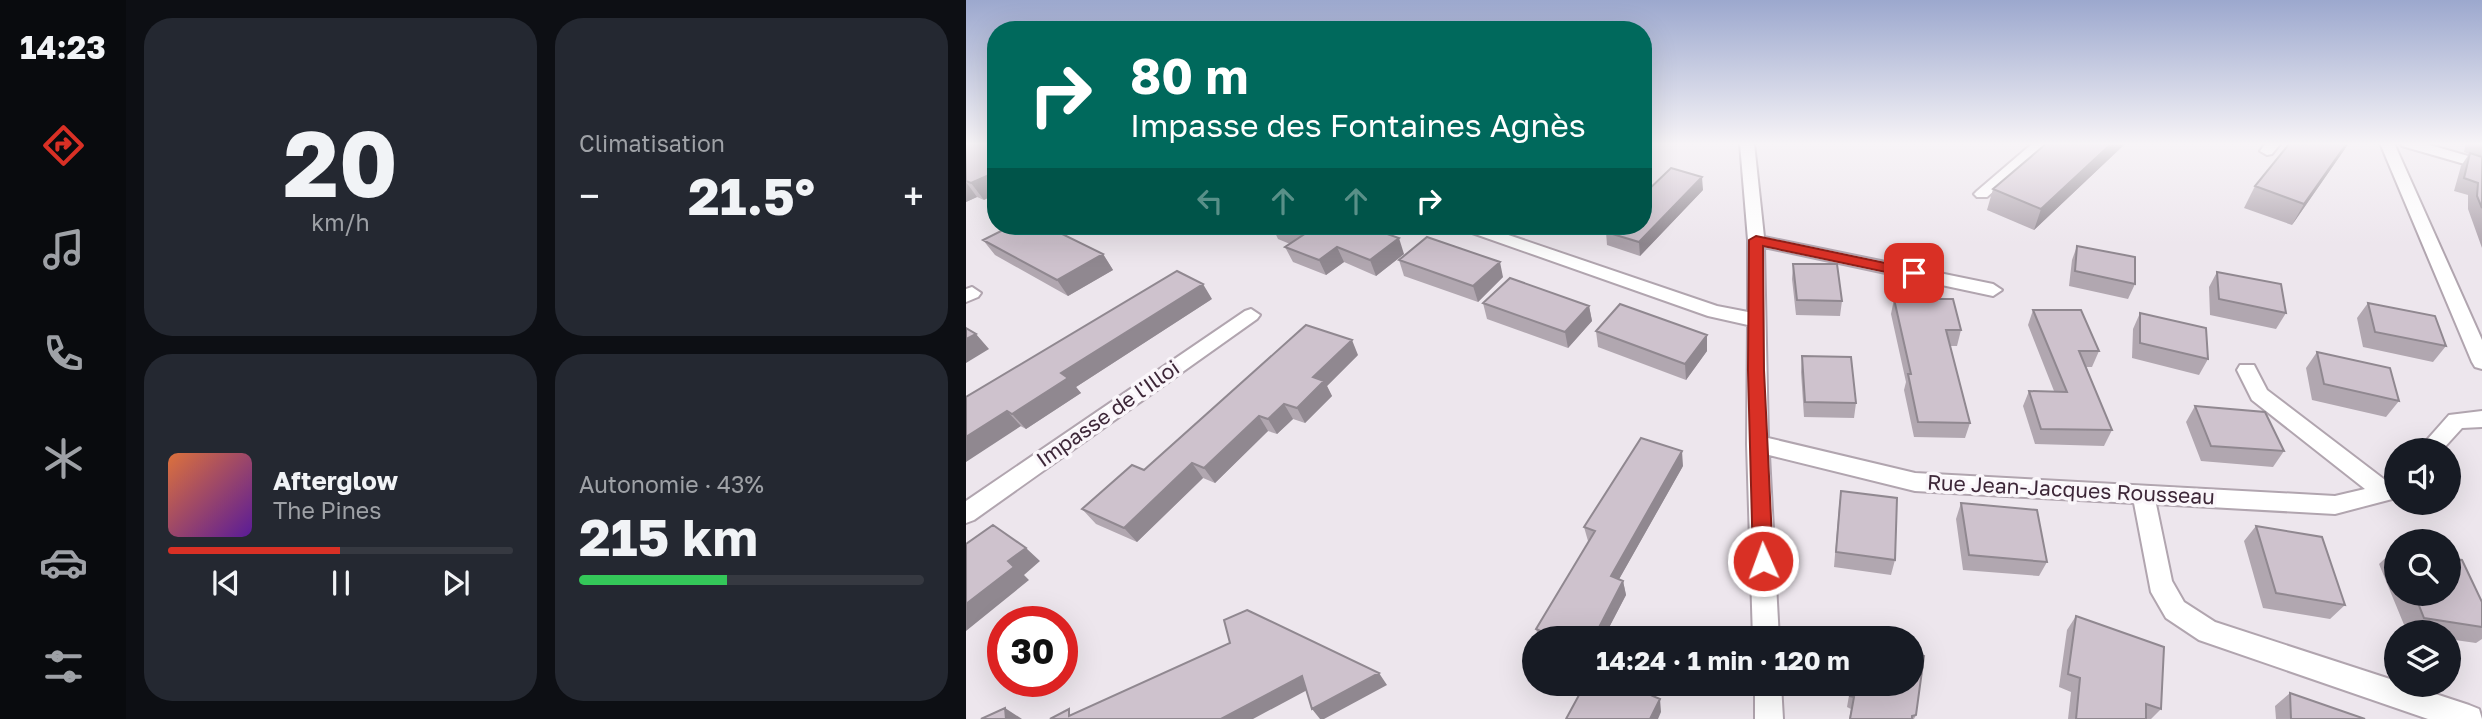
<!DOCTYPE html>
<html lang="fr">
<head>
<meta charset="utf-8">
<style>
  body { margin:0; font-family:"Golos Text",sans-serif; background:#242831; color:#f1f3f6; height:100vh; display:flex; flex-direction:column; font-size:26px; white-space:nowrap }
  * { box-sizing:border-box; margin:0 }
  p { font-size:23px; color:#9ea1a6 }
  .icon { flex:none; width:38px; height:38px; fill:none; stroke:currentColor; stroke-width:2; stroke-linecap:round; stroke-linejoin:round }
  .map { position:relative; flex:1; overflow:hidden }
  .panel { display:flex; flex-direction:column; gap:18px; padding:18px; background:#0d0f14; width:840px }
  .panel>* { flex:none }
  .top-card { position:absolute; left:21px; top:21px; width:665px; height:214px; border-radius:28px; box-shadow:0 7px 28px #0002; background:#00695c; color:#fff; overflow:hidden }
  .fabs { position:absolute; left:1418px; top:438px; display:grid; gap:14px }
  .fabs a { display:grid; place-items:center; width:77px; height:77px; border-radius:50%; background:#171b24; box-shadow:0 7px 28px #0002; font-size:35px }
  .speed { position:absolute; left:21px; top:606px; display:flex; gap:14px; font-size:35px; font-weight:700; text-align:center }
  .speed>* { display:grid; place-content:center; width:91px; height:91px; border-radius:50%; background:#171b24; box-shadow:0 7px 28px #0002; line-height:1 }
  .speed .limit { border:10px solid #d22; background:#fff; color:#111 }
  .pin { position:absolute; display:grid; place-items:center; width:60px; height:60px; color:#fff; margin:-30px; border-radius:14px; box-shadow:0 4px 10px #0006 }
  .me { position:absolute; width:77px; margin:-38px; rotate:358deg; stroke-linejoin:round; filter:drop-shadow(0 0 5px #0008) }
  .turn { display:flex; align-items:center; gap:24px; height:147px; padding:0 28px; font-size:32px }
  .turn .icon { width:91px; height:91px; stroke-width:2.5 }
  .turn b { display:block; font-size:49px; line-height:60px }
  .lanes { display:flex; align-items:center; height:66px; padding:0 28px; background:#0003; justify-content:center; gap:35px; direction:ltr }
  .lanes .off { opacity:.35 }
  .big { font-size:52px; font-weight:700; line-height:1.1 }
  .panel .widget { flex:1; display:flex; flex-direction:column; justify-content:center; gap:10px; min-width:0; padding:0 24px; border-radius:28px; background:#242831 }
  .panel .dial { align-items:center; gap:0 }
  .dial b { font-size:91px; line-height:1 }
  .song { display:flex; align-items:center; gap:21px }
  .cover { width:84px; height:84px; border-radius:10px; background:linear-gradient(135deg,hsl(20 70% 55%),hsl(270 70% 35%)) }
  .played { height:7px; border-radius:4px; background:linear-gradient(90deg,#d93025 50%,#363941 50%) }
  .keys { display:flex; justify-content:space-around; direction:ltr }
  .heat { display:flex; justify-content:space-between; align-items:center; font-size:38px; direction:ltr }
  .charge { height:10px; border-radius:5px; background:linear-gradient(90deg,#34c759 43%,#363941 0) }
  .panel .tiles { flex:1; display:grid; gap:18px; grid-template-columns:repeat(2,1fr) }
  .trip { position:absolute; left:556px; top:626px; width:402px; height:70px; border-radius:35px; background:#171b24; box-shadow:0 7px 28px #0002; font-weight:700; line-height:70px; text-align:center }
  main { display:flex; flex:1; min-height:0 }
  .tabs { display:flex; flex-direction:column; width:126px; justify-content:space-around; align-items:center; background:#090b0e; color:#9ea1a6 }
  .tabs .icon { width:49px; height:49px }
  .tabs .selected { color:#d93025 }
  .tabs b { font-size:32px; color:#f1f3f6 }
  .map>svg:first-child { display:block }
  .lines { fill:none; stroke-linecap:round; stroke-linejoin:round }
  .minor-casing { stroke:#b1a5af; stroke-width:4 }
  .minor { fill:#fff; fill-rule:evenodd }
  .wall { fill:#b1a7b0 }
  .shaded-wall { fill:#908890 }
  .building { fill:#cec2cd; stroke:#908890; stroke-width:2 }
  .route { fill:#d93025; stroke:#8d1f18; stroke-width:2 }
  .labels { text-anchor:middle; stroke-width:7; stroke-linejoin:round; paint-order:stroke }
  .street-label { font-size:21px; fill:#3d2738; stroke:#faf6fa }
</style>
</head>
<body>
<main>
<nav class="tabs">
<b>14:23</b>
<svg class="icon selected" aria-label="directions" viewBox="0 0 24 24"><path d="M12 3l9 9-9 9-9-9zM9 14v-3h6M13 9l2 2-2 2"/></svg>
<svg class="icon" aria-label="music" viewBox="0 0 24 24"><path d="M9 18V5l10-2v13"/><circle cx="6" cy="18" r="3"/><circle cx="16" cy="16" r="3"/></svg>
<svg class="icon" aria-label="phone" viewBox="0 0 24 24"><path d="M5 4h4l2 5-3 2q2 4 5 5l2-3 5 2v4C11 20 4 13 5 4z"/></svg>
<svg class="icon" aria-label="climate" viewBox="0 0 24 24"><path d="M12 3v18M4 7l16 10M4 17L20 7"/></svg>
<svg class="icon" aria-label="car" viewBox="0 0 24 24"><path d="M5 17H2v-5l4-1 3-4h7l3 4 3 1v5h-3M9 17h6M6 11h13"/><circle cx="7" cy="17" r="2"/><circle cx="17" cy="17" r="2"/></svg>
<svg class="icon" aria-label="filters" viewBox="0 0 24 24"><path d="M4 7h16M4 17h16"/><circle cx="9" cy="7" r="2"/><circle cx="15" cy="17" r="2"/></svg>
</nav>
<section class="panel">
<div class="tiles">
<div class="widget dial"><b>20</b><p>km/h</p></div>
<div class="widget"><p>Climatisation</p>
<div class="heat"><a>−</a><b class="big">21.5°</b><a>+</a></div>
</div>
<div class="widget">
<div class="song"><i class="cover"></i><div><b>Afterglow</b><p>The Pines</p></div></div>
<div class="played"></div>
<div class="keys"><svg class="icon" aria-label="previous" viewBox="0 0 24 24"><path d="M18 5L8 12l10 7zM5 5v14"/></svg><svg class="icon" aria-label="pause" viewBox="0 0 24 24"><path d="M8 5v14M16 5v14"/></svg><svg class="icon" aria-label="next" viewBox="0 0 24 24"><path d="M6 5l10 7-10 7zM19 5v14"/></svg></div>
</div>
<div class="widget"><p>Autonomie · 43%</p><b class="big">215 km</b><div class="charge"></div></div>
</div>
</section>
<div class="map">
<svg width="1516" height="719" viewBox="0 0 1516 719">
  <rect width="100%" height="100%" fill="#ede6ed"/>
  <g class="lines">
    <defs>
      <path id="minor" d="M774 143H788L798 237 1027 284 1036 290 1027 296 798 247 802 438 949 473 1369 496 1399 489 1286 400 1271 370 1274 365H1288L1301 390 1419 480 1430 475V498L1369 514 1190 504 1206 581 1218 602 1249 622 1430 681V684H1439L1503 705 1513 709 1516 719H1462L1233 640 1200 618 1185 592 1168 503 949 491 803 455 813 639H787L781 444 782 325 742 316 495 229 493 226H516L751 306 782 312V240Z
        M1067 143H1083L1021 197H1011L1008 194 1011 191Z
        M1300 143H1315L1306 154 1301 155 1294 151Z
        M1414 143H1428L1516 340V369L1509 367 1506 362Z
        M1434 143H1457L1516 160V169L1436 146Z
        M6 287 15 293 12 297 0 302V289Z
        M285 309 294 315 291 319 8 520 0 523V501L279 311Z
        M1516 411V427L1496 428 1476 450H1452L1483 415Z
        M789 684H815L817 719H789Z"/>
    </defs>
    <!-- minor casing -->
    <use href="#minor" class="minor-casing"/>
    <!-- minor -->
    <use href="#minor" class="minor"/>
  </g>
  <!-- wall -->
  <path class="wall" d="M0 143 18 200 11 197 0 202Z
    M1081 143H1160L1068 230 1021 210 1027 189Z
    M1383 143 1326 225 1278 208 1289 186Z
    M1500 143H1516V248L1502 209V195L1488 191 1495 166 1503 154 1498 152Z
    M737 190 674 256 641 245 640 232Z
    M306 226H398L438 254 410 276 378 262 360 275 327 262 319 247 324 244 312 239Z
    M17 240 137 254 147 270 102 296 29 255Z
    M1111 246 1169 284 1162 299 1103 286 1106 260Z
    M433 260 537 277 512 302 438 276Z
    M827 264 876 301 874 316 830 315 826 279Z
    M1251 272 1320 313 1310 329 1244 315 1243 287Z
    M246 299 110 387 115 393 60 429 0 397Z
    M928 299 995 330 991 346H984L1004 423 999 438 948 437 938 390 940 382 925 314Z
    M517 303 623 306 626 321 602 348 521 319Z
    M1402 303 1480 346 1467 362 1397 347 1391 318Z
    M1067 310 1133 351 1126 367H1120L1146 430 1138 446 1069 444 1057 406 1063 391H1088L1062 325Z
    M1174 313 1242 359 1233 375 1166 358 1167 329Z
    M630 331 741 335V351L720 380 632 347Z
    M1351 352 1433 401 1420 417 1346 400 1340 368Z
    M392 355 361 386 366 396 339 423 327 419 311 434 302 431 249 483 237 478 171 542 130 524 116 509 178 470Z
    M836 356 890 403 888 418 838 417 835 372Z
    M1229 406 1318 451 1307 467 1235 461 1220 422Z
    M717 466 653 579 657 581 660 595 637 639H573L570 629 623 542 622 541 618 527Z
    M875 491 929 560 925 575 868 567 873 506Z
    M995 503 1081 562 1073 576 997 570 990 519Z
    M1290 526 1379 605 1364 619 1297 608 1278 541Z
    M1429 549H1430V593H1482L1516 602V639L1510 643 1482 639V632H1441L1413 564Z
    M1110 616 1195 709 1185 719H1102L1105 692 1093 687 1101 630Z
    M885 684H947L950 715 948 719H883L885 709 881 707Z
    M1324 693 1399 719H1310L1309 706Z"/>
  <!-- shaded-wall -->
  <path class="shaded-wall" d="M1146 143H1160L1068 230 1075 209Z
    M1381 143H1383L1326 225 1338 204Z
    M30 172V194L18 200 5 183Z
    M736 177 737 190 674 256 673 242Z
    M0 182 11 197 0 202Z
    M433 238 438 254 410 276 404 260Z
    M371 247 378 262 360 275 353 260Z
    M137 254 147 270 102 296 91 280Z
    M534 262 537 277 512 302 507 286Z
    M237 284 246 299 110 387 115 393 60 429 46 414 95 373Z
    M623 306 626 321 602 348 599 332Z
    M10 334 23 349 0 363V339Z
    M741 335V351L720 380 719 364Z
    M386 340 392 355 361 386 366 396 339 423 331 408 347 377Z
    M318 404 327 419 311 434 302 419Z
    M41 411 55 426 0 462V437Z
    M293 416 302 431 249 483 238 468Z
    M716 451 717 466 647 590 645 576Z
    M226 463 237 478 171 542 158 528Z
    M60 548 74 561 58 575 63 580 0 631V604L42 561Z
    M657 581 660 595 637 639H627Z
    M413 673 421 685 358 719H354L346 709Z
    M336 676 345 688 287 719H255Z
    M694 699 695 712 692 719H684Z
    M39 708 56 719H40Z"/>
  <!-- building -->
  <path class="building" d="M0 143H30V172L5 183 0 181Z
    M1081 143H1146L1075 209 1027 189Z
    M1324 143H1381L1338 204 1289 186Z
    M1504 153 1516 157V208L1511 196 1512 183 1498 178Z
    M705 168 736 177 673 242 640 232 646 226H677V195Z
    M45 226H80L137 254 91 280 17 240Z
    M310 226H398L433 238 404 260 371 247 353 260 319 247 337 235Z
    M461 237 534 262 507 286 433 260Z
    M1111 246 1169 257V284L1109 271Z
    M827 264H871L876 301 831 300Z
    M211 271 237 284 95 373 102 378 46 414 41 411 0 437V397Z
    M1251 272 1315 284 1320 313 1253 299Z
    M544 278 623 306 599 332 517 303Z
    M928 299H987L995 330H980L1004 423 952 422 942 374H945Z
    M1402 303 1469 316 1480 346 1409 332Z
    M654 304 741 335 719 364 630 331Z
    M1067 310H1115L1133 351H1113L1146 430 1075 429 1063 391 1101 392Z
    M1174 313 1240 328 1242 359 1174 343Z
    M340 325 386 340 347 377 358 381 331 408 318 404 302 419 293 416 238 468 226 463 158 528 116 509 166 465 178 470Z
    M0 328 10 334 0 339Z
    M1351 352 1424 368 1433 401 1358 384Z
    M836 356 885 357 890 403 839 402Z
    M1229 406 1299 412 1318 451 1245 446Z
    M675 438 716 451 645 576 657 581 627 639H593L570 629 629 531 618 527Z
    M875 491 931 498 929 560 870 552Z
    M995 503 1071 510 1081 562 1003 555Z
    M27 525 60 548 42 561 48 567 0 604V544Z
    M1290 526 1356 537 1379 605 1310 593Z
    M1482 558 1496 560 1516 602V627L1458 618 1448 593H1482Z
    M281 610 413 673 346 709 336 676 255 719H84L103 709V716L264 643 258 620Z
    M1110 616 1198 647 1195 709 1180 704V719H1110L1114 678 1102 674Z
    M947 653 958 656 950 715 946 716V719H884L888 697 884 696 886 684H947Z
    M619 684H659L694 699 684 719H600Z
    M1324 693 1399 719H1325Z
    M39 708 40 719H15Z"/>
  <!-- sky -->
  <linearGradient id="sky" x2="0" y2="1"><stop stop-color="#9ca8ce"/><stop offset="0.59" stop-color="#f7f4f7"/><stop offset="1" stop-color="#f7f4f7" stop-opacity="0"/></linearGradient>
  <rect width="1516" height="244" fill="url(#sky)"/>
  <!-- route -->
  <path class="route" d="M790 236 948 269 955 273 948 278 797 246 798 370 807 561 804 567 797 570 790 567 787 561 782 370 783 240Z"/>
  <g class="labels">
    <!-- street labels -->
    <g class="street-label">
      <text transform="translate(142 414) rotate(-35)" y="7">Impasse de l'Illoi</text>
      <text transform="translate(1105 490) rotate(3)" y="7">Rue Jean-Jacques Rousseau</text>
    </g>
  </g>
</svg>
<div class="fabs">
<a><svg class="icon" aria-label="sound" viewBox="0 0 24 24"><path d="M4 9h4l5-4v14l-5-4H4zM17 9q2 3 0 6"/></svg></a>
<a><svg class="icon" aria-label="search" viewBox="0 0 24 24"><circle cx="10" cy="10" r="6"/><path d="M15 15l6 6"/></svg></a>
<a><svg class="icon" aria-label="layers" viewBox="0 0 24 24"><path d="M12 4l9 5-9 5-9-5zM3 14l9 5 9-5"/></svg></a>
</div>
<div class="speed"><div class="limit">30</div></div>
<div class="pin" style="left:948px;top:273px;background:#d93025"><svg class="icon" aria-label="arrive" viewBox="0 0 24 24"><path d="M6 21V4h12l-3 4 3 4H6"/></svg></div>
<svg class="me" style="left:797px;top:561px" viewBox="-20 -20 40 40"><circle r="17" fill="#d93025" stroke="#fff" stroke-width="3"/><path d="M0-11L8 9 0 5-8 9z" fill="#fff"/></svg>
<div class="trip">14:24 · 1 min · 120 m</div>
<div class="top-card">
<div class="turn"><svg class="icon" aria-label="right" viewBox="0 0 24 24"><path d="M7 20v-9h11M14 6l5 5-5 5"/></svg><div><b>80 m</b>Impasse des Fontaines Agnès</div></div>
<div class="lanes"><svg class="icon off" aria-label="left" viewBox="0 0 24 24"><path d="M17 20v-9H6M10 6l-5 5 5 5"/></svg><svg class="icon off" aria-label="ahead" viewBox="0 0 24 24"><path d="M12 20V5M6 11l6-6 6 6"/></svg><svg class="icon off" aria-label="ahead" viewBox="0 0 24 24"><path d="M12 20V5M6 11l6-6 6 6"/></svg><svg class="icon" aria-label="right" viewBox="0 0 24 24"><path d="M7 20v-9h11M14 6l5 5-5 5"/></svg></div>
</div>
</div>
</main>
</body>
</html>
